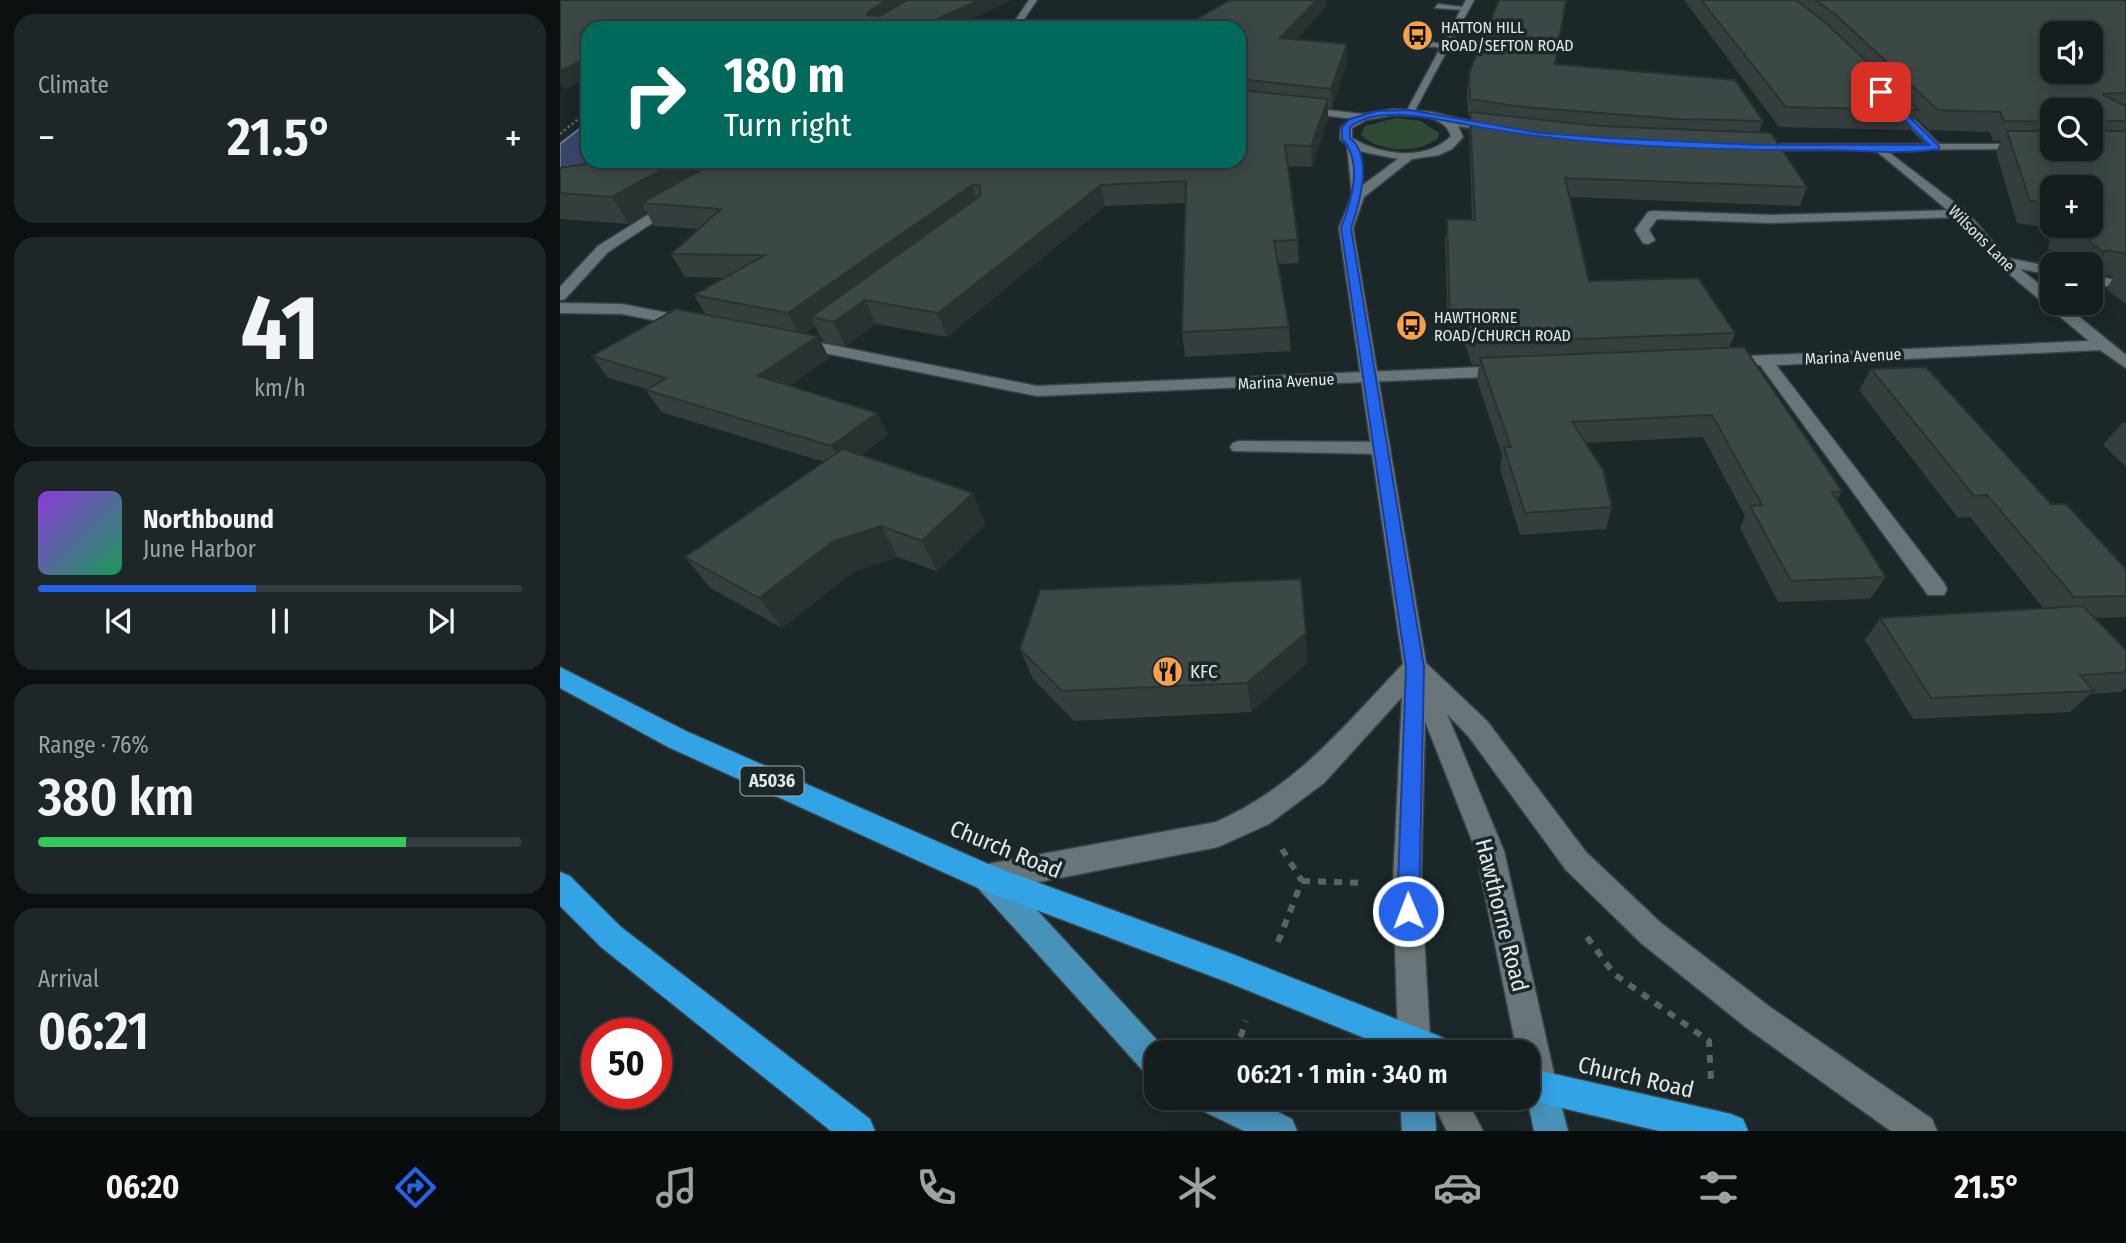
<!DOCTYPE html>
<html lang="en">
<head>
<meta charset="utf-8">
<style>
  body { margin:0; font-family:"Fira Sans Condensed",sans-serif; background:#1e2628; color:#f1f3f6; height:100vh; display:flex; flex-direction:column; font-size:26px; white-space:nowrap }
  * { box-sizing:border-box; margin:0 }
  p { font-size:23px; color:#9da2a4 }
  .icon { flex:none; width:38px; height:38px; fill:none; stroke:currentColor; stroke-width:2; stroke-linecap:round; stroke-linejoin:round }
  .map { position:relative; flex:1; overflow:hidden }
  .sheet { display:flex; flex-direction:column; gap:14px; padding:14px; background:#0c1011; width:560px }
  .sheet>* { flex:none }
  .hud { position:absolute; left:21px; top:21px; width:665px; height:147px; border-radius:21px; box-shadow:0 4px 18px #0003,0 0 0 2px #343b3d; background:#00695c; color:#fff; overflow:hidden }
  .buttons { position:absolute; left:1480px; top:21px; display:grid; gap:14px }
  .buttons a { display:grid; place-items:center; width:63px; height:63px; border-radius:14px; background:#151d1f; box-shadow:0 4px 18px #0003,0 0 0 2px #343b3d; font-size:35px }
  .speed { position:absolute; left:21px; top:1018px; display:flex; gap:14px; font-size:35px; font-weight:700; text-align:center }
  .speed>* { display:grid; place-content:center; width:91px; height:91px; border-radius:50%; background:#151d1f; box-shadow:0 4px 18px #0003,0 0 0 2px #343b3d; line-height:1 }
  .speed .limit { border:10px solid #d22; background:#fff; color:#111 }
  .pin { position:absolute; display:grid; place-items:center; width:60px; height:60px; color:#fff; margin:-30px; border-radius:14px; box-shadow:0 4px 10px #0006 }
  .me { position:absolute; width:77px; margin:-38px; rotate:359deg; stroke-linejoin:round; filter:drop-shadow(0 0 5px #0008) }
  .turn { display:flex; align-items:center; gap:24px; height:147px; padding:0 28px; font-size:32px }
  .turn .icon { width:91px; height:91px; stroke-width:2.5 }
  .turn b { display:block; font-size:49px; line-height:60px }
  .big { font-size:52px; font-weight:600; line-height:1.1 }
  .sheet .tile { flex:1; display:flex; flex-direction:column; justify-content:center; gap:10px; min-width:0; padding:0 24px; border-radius:21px; background:#1e2628 }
  .sheet .dial { align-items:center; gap:0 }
  .dial b { font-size:91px; line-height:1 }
  .song { display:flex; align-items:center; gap:21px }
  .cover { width:84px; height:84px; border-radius:10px; background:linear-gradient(135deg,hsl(270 70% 55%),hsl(150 70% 35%)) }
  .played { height:7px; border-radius:4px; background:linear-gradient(90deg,#2563eb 45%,#343b3d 45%) }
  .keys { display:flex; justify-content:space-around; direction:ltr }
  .heat { display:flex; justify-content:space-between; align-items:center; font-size:38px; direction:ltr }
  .charge { height:10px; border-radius:5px; background:linear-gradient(90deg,#34c759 76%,#343b3d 0) }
  .trip { position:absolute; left:584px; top:1040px; width:396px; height:70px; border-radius:21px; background:#151d1f; box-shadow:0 4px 18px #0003,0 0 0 2px #343b3d; font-weight:600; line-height:70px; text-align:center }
  .tab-bar { display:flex; height:112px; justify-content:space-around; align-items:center; background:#080c0c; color:#9da2a4 }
  .tab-bar .icon { width:49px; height:49px }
  .tab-bar .active { color:#2563eb }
  .tab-bar b { font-size:32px; color:#f1f3f6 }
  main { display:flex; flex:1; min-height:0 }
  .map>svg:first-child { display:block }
  .green { fill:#2e4934 }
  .water { fill:#39466b; stroke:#6b7691; stroke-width:2 }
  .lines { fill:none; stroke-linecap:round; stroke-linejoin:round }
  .lane-casing { stroke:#3a4446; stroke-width:3 }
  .street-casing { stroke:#3a4446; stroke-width:3 }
  .secondary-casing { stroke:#3a4446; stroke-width:3 }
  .primary-casing { stroke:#3a4446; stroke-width:3 }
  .highway-casing { stroke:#3a4446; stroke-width:3 }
  .path-far1 { stroke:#5a6466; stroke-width:2.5; stroke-dasharray:2.5 2.5; stroke-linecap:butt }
  .path { stroke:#5a6466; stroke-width:6; stroke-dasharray:8 8; stroke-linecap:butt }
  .lane { fill:#697578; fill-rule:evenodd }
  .street { fill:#697578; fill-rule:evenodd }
  .secondary { fill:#697578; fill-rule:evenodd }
  .primary { fill:#4891b9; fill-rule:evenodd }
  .highway { fill:#32a3e4; fill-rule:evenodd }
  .wall { fill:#343e3c; fill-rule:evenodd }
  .shaded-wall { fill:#2a3231 }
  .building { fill:#3c4846; stroke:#2a3231; stroke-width:2; fill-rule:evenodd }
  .route { fill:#2563eb; stroke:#184099; stroke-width:2 }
  .labels { text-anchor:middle; stroke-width:7; stroke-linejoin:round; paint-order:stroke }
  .far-poi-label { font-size:16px; fill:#e0e7e9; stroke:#1c2729; text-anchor:start }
  .far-street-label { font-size:16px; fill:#e0e7e9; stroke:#1c2729 }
  .shield { fill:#1c2729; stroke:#a5adaf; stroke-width:2 }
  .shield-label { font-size:18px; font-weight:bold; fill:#e0e7e9 }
  .poi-label { font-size:19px; fill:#e0e7e9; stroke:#1c2729; text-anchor:start }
  .near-street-label { font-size:23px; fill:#e0e7e9; stroke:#1c2729 }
</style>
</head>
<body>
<main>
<section class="sheet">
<div class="tile"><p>Climate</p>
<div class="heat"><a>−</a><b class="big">21.5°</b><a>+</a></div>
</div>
<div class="tile dial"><b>41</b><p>km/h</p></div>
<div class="tile">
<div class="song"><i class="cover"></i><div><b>Northbound</b><p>June Harbor</p></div></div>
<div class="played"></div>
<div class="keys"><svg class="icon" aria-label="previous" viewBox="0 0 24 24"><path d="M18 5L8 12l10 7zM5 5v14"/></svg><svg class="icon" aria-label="pause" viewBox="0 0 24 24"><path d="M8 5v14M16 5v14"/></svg><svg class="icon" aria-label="next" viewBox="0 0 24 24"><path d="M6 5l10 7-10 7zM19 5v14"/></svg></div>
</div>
<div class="tile"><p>Range · 76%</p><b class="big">380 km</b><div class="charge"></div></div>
<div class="tile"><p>Arrival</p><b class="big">06:21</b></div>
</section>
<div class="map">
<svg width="1566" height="1131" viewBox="0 0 1566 1131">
  <rect width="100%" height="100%" fill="#1c2729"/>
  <!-- green -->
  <path class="green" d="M836 118 861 121 879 133 878 138C859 154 819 153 801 135L805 126Z"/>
  <!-- water -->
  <path class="water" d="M28 122V161H43L0 203V144Z"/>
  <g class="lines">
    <defs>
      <path id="lane" d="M878 4 910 8 906 10 875 8Z
        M855 40 890 45 885 48 852 45Z
        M1401 210 1406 211V217L1212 223 1097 219 1089 230 1095 240 1088 244 1083 243 1075 230 1088 212 1093 211 1212 215Z
        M679 441 821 442 830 448 821 454 673 451 670 447 673 443Z"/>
      <path id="street" d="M469 0H477L458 28H450Z
        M906 0H914L854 112 845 114Z
        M1329 102H1337L1380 145V149H1372L1329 106Z
        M740 107 803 114 808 117 803 120 736 112 735 110Z
        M1319 145 1406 211 1447 258 1493 267V275L1460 269 1493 295V303H1502L1566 355V368L1540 350 1216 365 1384 583 1387 589 1384 595H1368L1200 365 1165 367 1157 362 1165 357 1529 341 1436 263 1396 217 1315 150V146Z
        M110 201 121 204 48 252 5 299 0 300V287L38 246Z
        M1531 275 1566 282V290L1531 283Z
        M0 303 62 304 128 317 136 322 128 327 62 314 0 313Z
        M236 338 477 386 947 366 955 371 947 376 477 396 230 346 228 343Z"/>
      <path id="secondary" d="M833 109 871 112 943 129 937 132 898 126 903 137 892 149 879 155 852 159 804 197 793 228 866 663 927 721 1026 852 1101 923 1210 1007 1372 1119 1377 1131H1331L1188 1029 1081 943 1006 870 909 737 887 714 944 851 997 1087 993 1099 981 1103 968 1095V1052H957L916 851 865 721 861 884 870 1038 876 1052H842L838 1042 833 884 842 697 764 783 709 824 658 847 428 892 418 888 414 878 418 868 428 864 656 822C737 786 783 727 843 664L779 228 792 195 787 145 780 139 781 127 799 115ZM833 115C853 115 884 114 891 136 866 162 820 155 792 138V128L806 120ZM799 151 838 159 803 185Z
        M1493 144V149H1497L1192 150 1186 147 1192 144Z
        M870 1097H905L923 1131H887Z"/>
      <path id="primary" d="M428 864 438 868 608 1052H597V1079L586 1074 418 888 414 878 418 868Z
        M981 1071 993 1075 1008 1131H974L967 1097 968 1079Z
        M635 1097H687L732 1119 737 1131H684L639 1109Z
        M840 1097H874L876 1131H842Z"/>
      <path id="highway" d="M0 667 126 731 433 866 667 952 879 1036 890 1041 895 1052H839L667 982 418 888 108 747 0 688Z
        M0 872 10 876 61 927 310 1119 315 1131H271L41 947 0 906Z
        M968 1068 1171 1114 1183 1119 1188 1131H1099L968 1100 960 1097H968Z"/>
    </defs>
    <!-- lane casing -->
    <use href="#lane" class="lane-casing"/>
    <!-- street casing -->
    <use href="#street" class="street-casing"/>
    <!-- secondary casing -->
    <use href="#secondary" class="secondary-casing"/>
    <!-- primary casing -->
    <use href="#primary" class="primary-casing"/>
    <!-- highway casing -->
    <use href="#highway" class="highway-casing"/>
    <!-- path-far1 -->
    <path class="path-far1" d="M0 134 28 111"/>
    <!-- path -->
    <path class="path" d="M722 849 742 881
      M742 881 804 883
      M1027 937 1054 974 1149 1041 1151 1080
      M718 942 742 881
      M675 1052 686 1021"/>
    <!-- lane -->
    <use href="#lane" class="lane"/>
    <!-- street -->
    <use href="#street" class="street"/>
    <!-- secondary -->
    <use href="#secondary" class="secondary"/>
    <!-- primary -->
    <use href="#primary" class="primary"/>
    <!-- highway -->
    <use href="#highway" class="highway"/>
  </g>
  <!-- wall -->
  <path class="wall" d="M670 0H767V6L736 40 787 62 772 108H768V119L752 167 728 166 738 240 739 263 718 264 729 327 731 351 625 357 622 332 625 203 545 206 387 337 316 324 285 346 263 342 255 326 245 334 258 336 269 358 229 386 317 413 328 435 300 455 426 524 377 571 338 557 293 572 222 628 150 588 125 557 264 462 101 412 86 390 87 389 48 378 32 356 146 315 134 295 165 278 125 277 111 254 139 229 94 226 87 213 69 224 0 219V168L679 161V28Z
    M1124 0H1566V304L1546 289 1554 277 1531 273V264H1515L1517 255 1488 249 1491 228 1457 223 1436 152 1441 141H1433L1430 132 1369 130 1355 117 1349 130 1219 127ZM1493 110H1531L1493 149ZM1493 187 1531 226H1493Z
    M995 64 1203 121 1199 133 1247 187 1240 206 1009 197 1029 281 1175 333 1169 348 1282 491 1277 500 1326 577 1310 599 1218 602 1180 528 1185 516 1143 437 1026 443 1052 507 1046 529 960 535 940 469 942 455 917 380 919 364 912 365 905 344H888L885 239 887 219 912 220 909 130 910 117 908 116 907 90 909 73Z
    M1311 369 1491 504 1566 569V617L1535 618 1566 650V688L1561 692 1530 694 1510 712 1353 719 1305 640 1320 618 1484 609 1410 517 1398 518 1299 390Z
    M1562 423H1566V467L1543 445Z
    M746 633 747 663 691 712 514 721 473 679 460 649Z"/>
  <!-- shaded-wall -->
  <path class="shaded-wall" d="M327 0H353L313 26 307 15 308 12Z
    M419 0H452L393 28H357Z
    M757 0H767V6L721 56 720 38Z
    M787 44V62L772 108 771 89Z
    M28 58V78L4 90 0 83V71Z
    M768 99V119L752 167 751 146Z
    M118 161H159L81 203 87 213 69 224 52 197Z
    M412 185 418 207 251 317 255 326 240 337 228 313Z
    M541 185 545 206 387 337 378 313Z
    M1547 250 1531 273V271L1544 252Z
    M305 300 316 324 285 346 274 322Z
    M258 336 269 358 211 398 198 376Z
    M317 413 328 435 283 468 271 446Z
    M413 493 426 524 377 571 362 541Z
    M321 526 338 557 293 572 222 628 199 598 274 541Z
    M746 633 747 663 691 712 687 683Z"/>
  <!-- building -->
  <path class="building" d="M0 0H327L308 12 307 15 320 16 347 0H419L357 28H28V58L0 71Z
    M670 0H757L720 38 787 44 771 89 679 79V28H621Z
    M939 0H1006L995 64 1175 80 1203 121 1117 119 963 107 910 99 909 73Z
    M1141 0H1236L1266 23 1358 110 1226 107Z
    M1255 0H1566V93L1542 94 1566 106V121H1543L1537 129 1539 131H1566V254L1547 250 1544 252 1530 242 1532 233 1502 227V226H1531V187H1493V204L1470 201 1447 131H1493V149H1531V110H1493V122L1444 121 1440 112 1378 110 1276 15ZM1493 33H1531V72H1493Z
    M679 90 768 99 751 146 725 145 738 240 714 241 729 327 622 332 626 181 541 185 378 313 305 300 274 322 251 317 420 196V186L412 185 228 313 134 295 205 255 111 254 161 209 81 203 157 161H679Z
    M910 112 1040 126 1211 133 1247 187 1005 178 1029 281 1138 278 1175 333 915 343 907 323H890L887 219 915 220Z
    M45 161H118L52 197 0 193V168Z
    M116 309 258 336 198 376 317 413 271 446 86 390 106 378 32 356Z
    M1184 347 1282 491 1272 492 1326 577 1231 581 1190 506 1202 505 1152 415 1012 422 1043 470 1052 507 965 513 944 447H951L920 358Z
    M1366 367 1491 504H1506L1566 569V596L1514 597 1427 495 1414 496 1311 369Z
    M283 449 413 493 362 541 321 526 274 541 199 598 125 557Z
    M741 579 746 633 687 683 502 691 460 649 480 590Z
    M1523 606 1566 650V672L1520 675 1534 691 1371 698 1320 618Z"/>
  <!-- route -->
  <path class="route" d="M1321 89 1379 146V149C1342 155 1300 150 1263 150 1150 150 1035 147 924 128 888 122 821 102 790 127V138C814 157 799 205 791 228L864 667 859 911 856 918 848 921 840 918 837 911 846 667 781 228C791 202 804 162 782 139V127L790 119 817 111 849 110 980 133 1048 138 1199 145H1369L1318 93Z"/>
  <!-- icons -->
  <defs>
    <symbol id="bus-disc" viewBox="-11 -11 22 22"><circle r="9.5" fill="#f8a14a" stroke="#1c2729"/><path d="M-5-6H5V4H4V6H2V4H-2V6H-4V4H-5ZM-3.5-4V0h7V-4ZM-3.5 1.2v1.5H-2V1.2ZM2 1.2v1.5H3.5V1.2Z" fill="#111"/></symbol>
    <symbol id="restaurant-disc" viewBox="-11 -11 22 22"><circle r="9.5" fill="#f8a14a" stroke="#1c2729"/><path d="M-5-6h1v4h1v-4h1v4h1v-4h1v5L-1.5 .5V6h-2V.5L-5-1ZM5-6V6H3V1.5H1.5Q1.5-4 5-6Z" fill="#111"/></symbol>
  </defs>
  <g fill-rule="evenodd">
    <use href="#bus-disc" x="840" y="18" width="35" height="35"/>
    <use href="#bus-disc" x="834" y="308" width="35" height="35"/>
    <use href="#restaurant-disc" x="590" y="654" width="35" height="35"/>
  </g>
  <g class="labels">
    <!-- far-poi labels -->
    <g class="far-poi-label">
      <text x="881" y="33">HATTON HILL<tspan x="881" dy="18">ROAD/SEFTON ROAD</tspan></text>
      <text x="874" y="323">HAWTHORNE<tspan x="874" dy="18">ROAD/CHURCH ROAD</tspan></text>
    </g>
    <!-- far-street labels -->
    <g class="far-street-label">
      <text transform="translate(1422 238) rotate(45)" y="6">Wilsons Lane</text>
      <text transform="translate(1293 356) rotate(-3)" y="6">Marina Avenue</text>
      <text transform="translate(726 381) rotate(-3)" y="6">Marina Avenue</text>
    </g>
    <!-- shield labels -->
    <rect class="shield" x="180.5" y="766.5" width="63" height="29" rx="5"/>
    <g class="shield-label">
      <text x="212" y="787">A5036</text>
    </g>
    <!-- poi labels -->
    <g class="poi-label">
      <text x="630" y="678">KFC</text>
    </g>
    <!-- near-street labels -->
    <g class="near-street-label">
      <text transform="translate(446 849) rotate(22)" y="8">Church Road</text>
      <text transform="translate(942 915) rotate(76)" y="8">Hawthorne Road</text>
      <text transform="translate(1076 1077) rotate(13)" y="8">Church Road</text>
    </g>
  </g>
</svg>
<div class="buttons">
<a><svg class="icon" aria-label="sound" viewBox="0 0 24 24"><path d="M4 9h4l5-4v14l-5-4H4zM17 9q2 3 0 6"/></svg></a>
<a><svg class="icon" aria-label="search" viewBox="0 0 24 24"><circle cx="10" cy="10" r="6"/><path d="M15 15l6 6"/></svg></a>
<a>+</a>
<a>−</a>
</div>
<div class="speed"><div class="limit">50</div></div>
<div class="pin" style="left:1321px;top:92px;background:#d93025"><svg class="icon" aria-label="arrive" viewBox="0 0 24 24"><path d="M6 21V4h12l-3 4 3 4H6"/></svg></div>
<svg class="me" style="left:848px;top:911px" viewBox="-20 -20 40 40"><circle r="17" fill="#2563eb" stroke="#fff" stroke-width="3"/><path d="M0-11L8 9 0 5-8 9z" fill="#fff"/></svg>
<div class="trip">06:21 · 1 min · 340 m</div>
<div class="hud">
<div class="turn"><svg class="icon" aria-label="right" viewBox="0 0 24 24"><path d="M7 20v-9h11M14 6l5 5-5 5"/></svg><div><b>180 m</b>Turn right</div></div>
</div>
</div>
</main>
<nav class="tab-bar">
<b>06:20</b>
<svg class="icon active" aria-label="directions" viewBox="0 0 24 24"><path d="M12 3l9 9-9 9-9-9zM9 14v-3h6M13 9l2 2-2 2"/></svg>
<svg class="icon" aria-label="music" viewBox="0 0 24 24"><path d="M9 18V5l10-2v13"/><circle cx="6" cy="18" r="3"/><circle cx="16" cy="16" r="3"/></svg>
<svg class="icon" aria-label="phone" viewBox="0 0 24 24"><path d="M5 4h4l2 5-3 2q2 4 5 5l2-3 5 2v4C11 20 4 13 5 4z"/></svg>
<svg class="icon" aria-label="climate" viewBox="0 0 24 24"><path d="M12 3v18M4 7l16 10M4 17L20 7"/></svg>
<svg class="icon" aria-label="car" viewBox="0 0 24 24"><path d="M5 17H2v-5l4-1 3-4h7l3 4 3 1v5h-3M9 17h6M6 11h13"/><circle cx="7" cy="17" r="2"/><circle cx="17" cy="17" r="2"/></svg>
<svg class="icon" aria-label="filters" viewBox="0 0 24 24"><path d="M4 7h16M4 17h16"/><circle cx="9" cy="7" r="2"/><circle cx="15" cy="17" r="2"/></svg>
<b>21.5°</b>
</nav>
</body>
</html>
